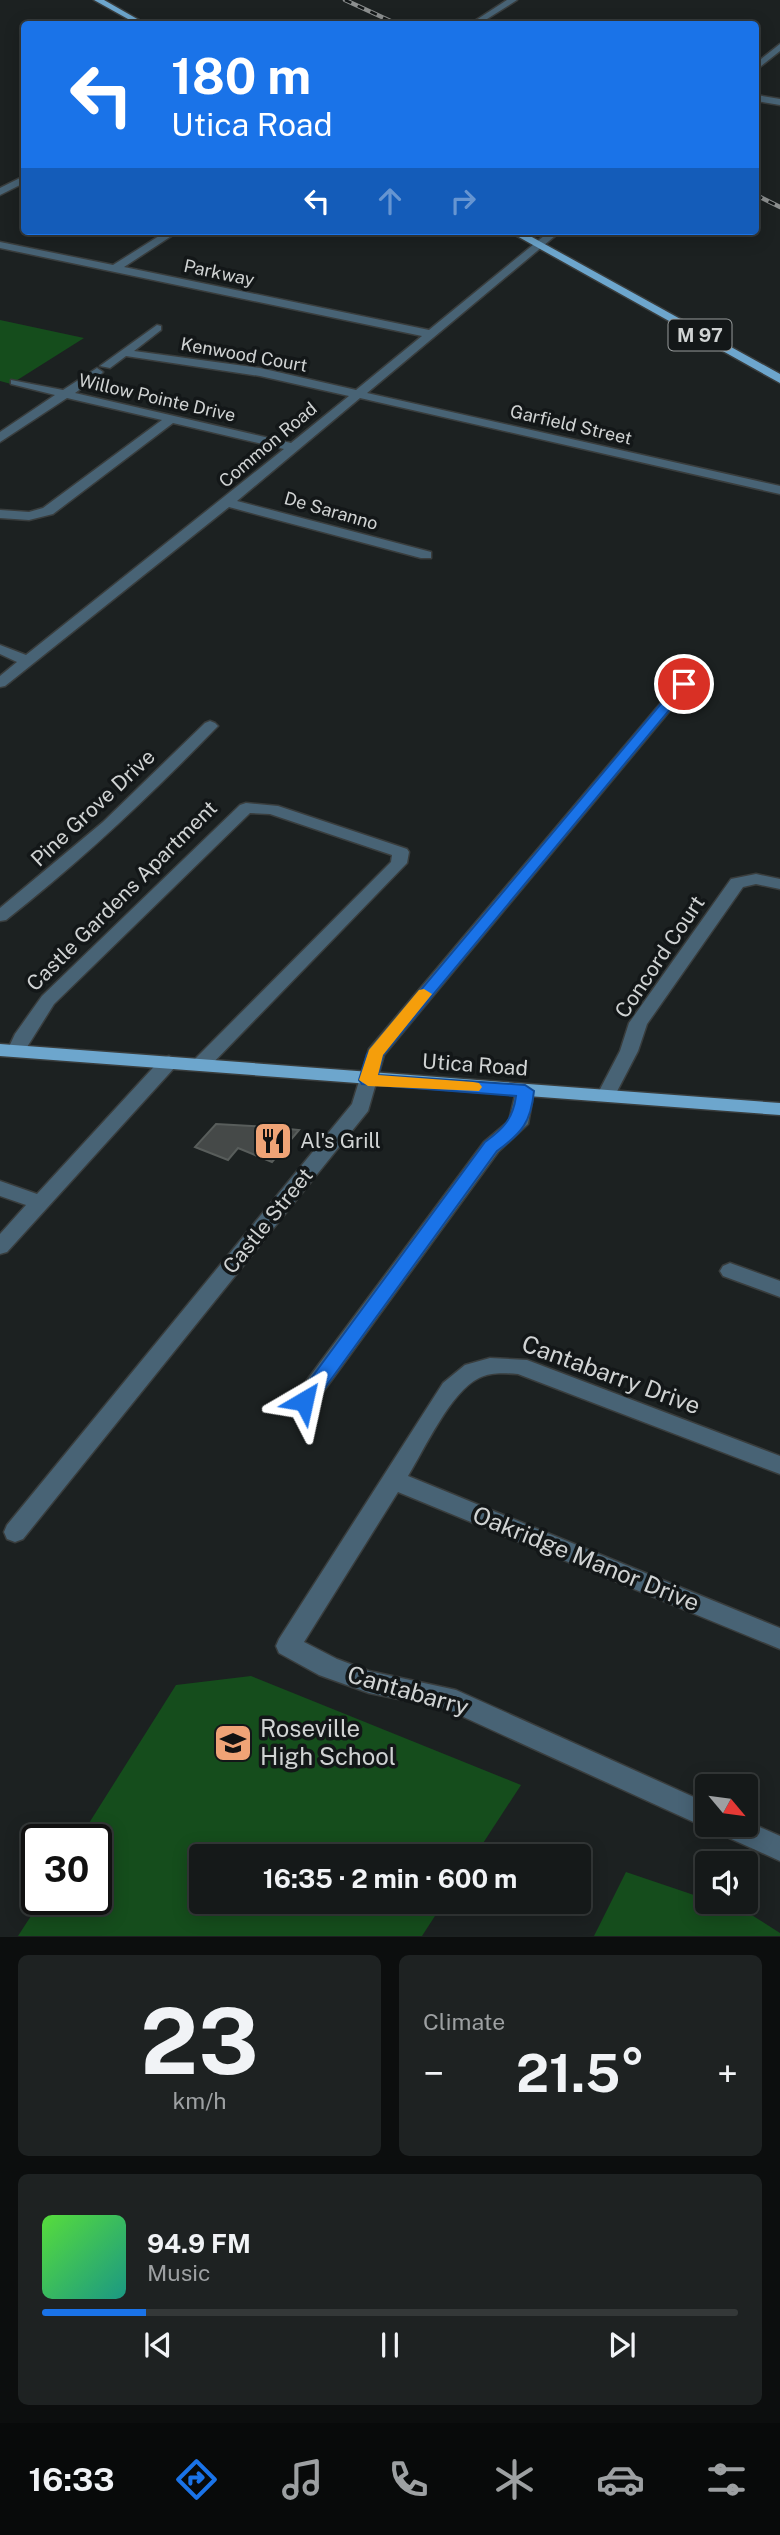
<!DOCTYPE html>
<html lang="en">
<head>
<meta charset="utf-8">
<style>
  body { margin:0; font-family:"Public Sans",sans-serif; background:#1e2222; color:#f1f3f6; height:100vh; display:flex; flex-direction:column; font-size:26px; white-space:nowrap }
  * { box-sizing:border-box; margin:0 }
  p { font-size:23px; color:#9da0a2 }
  .icon { flex:none; width:38px; height:38px; fill:none; stroke:currentColor; stroke-width:2; stroke-linecap:round; stroke-linejoin:round }
  .map { position:relative; height:1937px; overflow:hidden }
  .panel { display:flex; flex-direction:column; gap:18px; padding:18px; background:#0c0e0e; flex:1 }
  .panel>* { flex:none }
  .top-card { position:absolute; left:21px; top:21px; width:738px; height:214px; border-radius:7px; box-shadow:0 4px 18px #0003,0 0 0 2px #343838; background:#1a73e8; color:#fff; overflow:hidden }
  .needle { width:46px; rotate:119deg }
  .fabs { position:absolute; left:695px; top:1774px; display:grid; gap:14px }
  .fabs a { display:grid; place-items:center; width:63px; height:63px; border-radius:7px; background:#151919; box-shadow:0 4px 18px #0003,0 0 0 2px #343838; font-size:35px }
  .speed { position:absolute; left:21px; top:1824px; display:flex; gap:14px; font-size:35px; font-weight:700; text-align:center }
  .speed>* { display:grid; place-content:center; width:91px; height:91px; border-radius:50%; background:#151919; box-shadow:0 4px 18px #0003,0 0 0 2px #343838; line-height:1 }
  .speed .limit { border:4px solid #111; border-radius:10px; background:#fff; color:#111 }
  .pin { position:absolute; display:grid; place-items:center; width:60px; height:60px; color:#fff; margin:-30px; border:4px solid #fff; border-radius:50%; box-shadow:0 2px 7px #0007 }
  .me { position:absolute; width:77px; margin:-38px; rotate:36deg; stroke-linejoin:round; filter:drop-shadow(0 0 5px #0008) }
  .turn { display:flex; align-items:center; gap:24px; height:147px; padding:0 35px; font-size:32px }
  .turn .icon { width:91px; height:91px; stroke-width:2.5 }
  .turn b { display:block; font-size:49px; line-height:60px }
  .lanes { display:flex; align-items:center; height:66px; padding:0 35px; background:#0003; justify-content:center; gap:35px; direction:ltr }
  .lanes .off { opacity:.35 }
  .big { font-size:52px; font-weight:700; line-height:1.1 }
  .panel .widget { flex:1; display:flex; flex-direction:column; justify-content:center; gap:10px; min-width:0; padding:0 24px; border-radius:10px; background:#1e2222 }
  .panel .dial { align-items:center; gap:0 }
  .dial b { font-size:91px; line-height:1 }
  .song { display:flex; align-items:center; gap:21px }
  .cover { width:84px; height:84px; border-radius:10px; background:linear-gradient(135deg,hsl(110 70% 55%),hsl(170 70% 35%)) }
  .played { height:7px; border-radius:4px; background:linear-gradient(90deg,#1a73e8 15%,#343838 15%) }
  .keys { display:flex; justify-content:space-around; direction:ltr }
  .heat { display:flex; justify-content:space-between; align-items:center; font-size:38px; direction:ltr }
  .panel .tiles { flex:1; display:grid; gap:18px; grid-template-columns:1fr 1fr }
  .widget:last-child { grid-column:span 2 }
  .trip { position:absolute; left:189px; top:1844px; width:402px; height:70px; border-radius:7px; background:#151919; box-shadow:0 4px 18px #0003,0 0 0 2px #343838; font-weight:700; line-height:70px; text-align:center }
  .menu { display:flex; height:112px; justify-content:space-around; align-items:center; background:#080a0a; color:#9da0a2 }
  .menu .icon { width:49px; height:49px }
  .menu .on { color:#1a73e8 }
  .menu b { font-size:32px; color:#f1f3f6 }
  .map>svg:first-child { display:block }
  .green { fill:#154d1c }
  .building { fill:#454948; stroke:#585d5b; stroke-width:2 }
  .lines { fill:none; stroke-linecap:round; stroke-linejoin:round }
  .minor-casing { stroke:#393d3d; stroke-width:3 }
  .major-casing { stroke:#393d3d; stroke-width:3 }
  .minor { fill:#486375; fill-rule:evenodd }
  .major { fill:#6da6cd; fill-rule:evenodd }
  .rail-casing { stroke:#8c8f8f; stroke-width:4.5 }
  .rail { stroke:#131718; stroke-width:2.5; stroke-dasharray:7; stroke-linecap:butt }
  .route { fill:#1a73e8; stroke:#114b97; stroke-width:2 }
  .slow { fill:#f59e0b }
  .labels { text-anchor:middle; stroke-width:7; stroke-linejoin:round; paint-order:stroke }
  .far-street-label { font-size:18px; fill:#d0d3d3; stroke:#131718 }
  .shield { fill:#131718; stroke:#979b9b; stroke-width:2 }
  .shield-label { font-size:19px; font-weight:bold; fill:#d0d3d3 }
  .street-label { font-size:21px; fill:#d0d3d3; stroke:#131718 }
  .poi-label { font-size:21px; fill:#d0d3d3; stroke:#131718; text-anchor:start }
  .near-street-label { font-size:24px; fill:#d0d3d3; stroke:#131718 }
  .near-poi-label { font-size:24px; fill:#d0d3d3; stroke:#131718; text-anchor:start }
</style>
</head>
<body>
<div class="map">
<svg width="780" height="1937" viewBox="0 0 780 1937">
  <rect width="100%" height="100%" fill="#1c2121"/>
  <!-- green -->
  <path class="green" d="M0 320 84 338 11 384 0 381Z
    M251 1676 521 1785 474 1857H201V1902H444L422 1936H18L42 1899H96V1839H79L176 1685Z
    M626 1872 750 1914 780 1933V1936H594Z"/>
  <!-- building -->
  <path class="building" d="M216 1124 269 1127 299 1130 272 1162 238 1148 228 1160 195 1147Z"/>
  <g class="lines">
    <defs>
      <path id="minor" d="M507 0H517L479 24H470Z
        M780 44V51L756 70V63Z
        M756 95 780 99V105L756 101Z
        M24 176V183L0 195V188Z
        M167 231H179L124 267 429 330 550 231H561L367 393 780 486V494L360 398 237 501 431 552V558H421L229 507 5 686 0 687V676L17 662 0 654V645L26 655 284 449 173 423 53 514 29 520 0 518V510L29 512 43 508 162 420 67 398 0 442V432L55 395 11 384V380L63 390 97 368 103 372 101 374 75 393 291 443 349 396 260 376 126 356 110 368 100 366 157 325 161 326V330L134 351 260 368 356 390 422 336 0 248V242L113 265Z
        M692 671 697 672V678L384 1055 368 1111 23 1539 15 1542 7 1539 4 1532 7 1525 352 1104 369 1049 687 672Z
        M210 721 215 723 218 726 215 729C149 797 81 861 6 920L0 921V908L103 822 205 723Z
        M246 803 278 806 407 849 409 852 407 863 208 1068H194L192 1064 194 1060 391 862 392 855 270 814 250 813 54 1004 22 1055H10L7 1051 15 1034 42 996 240 805Z
        M756 874 780 879V889L756 884 743 887 647 1024 638 1051 612 1101H598L596 1097 620 1051 629 1023 731 879Z
        M169 1056 178 1062 176 1066 7 1252 0 1254V1234L26 1205 0 1196V1181L37 1194 162 1058Z
        M525 1085 534 1091 528 1124 498 1152 312 1407 304 1409 296 1407 293 1401 296 1395 484 1142 509 1121 516 1091Z
        M730 1263 780 1281V1297L723 1276 720 1271 723 1266Z
        M490 1358 527 1360 780 1456V1474L518 1374C505 1373 491 1372 479 1378 451 1391 424 1450 408 1476L780 1628V1649L398 1492 304 1642 337 1659 369 1671 456 1690 707 1803V1825H714L707 1828 698 1824 444 1708 369 1693 319 1675 279 1653 276 1646 279 1639 443 1383 465 1365Z
        M746 1821 780 1836V1861L718 1833 714 1825H746Z"/>
      <path id="major" d="M94 0H104L146 24H137Z
        M508 231H521L780 374V383Z
        M0 1044 780 1103V1115L0 1056Z"/>
    </defs>
    <!-- minor casing -->
    <use href="#minor" class="minor-casing"/>
    <!-- major casing -->
    <use href="#major" class="major-casing"/>
    <!-- minor -->
    <use href="#minor" class="minor"/>
    <!-- major -->
    <use href="#major" class="major"/>
    <defs>
      <path id="rail" d="M345 0 397 24
        M756 195 780 207"/>
    </defs>
    <!-- rail casing -->
    <use href="#rail" class="rail-casing"/>
    <!-- rail -->
    <use href="#rail" class="rail"/>
  </g>
  <!-- route -->
  <path class="route" d="M680 681 691 684 383 1055 378 1075 525 1085 534 1091C531 1122 522 1133 497 1151L311 1407H298L295 1401 298 1396 485 1142C503 1129 513 1119 516 1096L362 1084 359 1080 367 1054Z"/>
  <!-- slow -->
  <path class="slow" d="M424 989 432 994 383 1055 378 1075 473 1082 479 1083 482 1087 479 1091 368 1086 359 1080 369 1050 419 990Z"/>
  <!-- icons -->
  <defs>
    <symbol id="restaurant-square" viewBox="-11 -11 22 22"><rect x="-9" y="-9" width="18" height="18" rx="4" fill="#efa376" stroke="#131718"/><path d="M-5-6h1v4h1v-4h1v4h1v-4h1v5L-1.5 .5V6h-2V.5L-5-1ZM5-6V6H3V1.5H1.5Q1.5-4 5-6Z" fill="#111"/></symbol>
    <symbol id="school-square" viewBox="-11 -11 22 22"><rect x="-9" y="-9" width="18" height="18" rx="4" fill="#efa376" stroke="#131718"/><path d="M0-5L7-2L0 1L-7-2ZM-4 1L0 2.5L4 1V4Q0 6-4 4Z" fill="#111"/></symbol>
  </defs>
  <g fill-rule="evenodd">
    <use href="#restaurant-square" x="251" y="1119" width="44" height="44"/>
    <use href="#school-square" x="211" y="1721" width="44" height="44"/>
  </g>
  <g class="labels">
    <!-- far-street labels -->
    <g class="far-street-label">
      <text transform="translate(219 273) rotate(12)" y="6">Parkway</text>
      <text transform="translate(244 355) rotate(10)" y="6">Kenwood Court</text>
      <text transform="translate(157 398) rotate(13)" y="6">Willow Pointe Drive</text>
      <text transform="translate(571 425) rotate(13)" y="6">Garfield Street</text>
      <text transform="translate(268 445) rotate(-40)" y="6">Common Road</text>
      <text transform="translate(331 511) rotate(16)" y="6">De Saranno</text>
    </g>
    <!-- shield labels -->
    <rect class="shield" x="668.5" y="319.5" width="63" height="31" rx="5"/>
    <g class="shield-label">
      <text x="700" y="342">M 97</text>
    </g>
    <!-- street labels -->
    <g class="street-label">
      <text transform="translate(93 808) rotate(-43)" y="7">Pine Grove Drive</text>
      <text transform="translate(122 896) rotate(-45)" y="7">Castle Gardens Apartment</text>
      <text transform="translate(660 957) rotate(-56)" y="7">Concord Court</text>
      <text transform="translate(475 1065) rotate(4)" y="7">Utica Road</text>
      <text transform="translate(268 1221) rotate(-51)" y="7">Castle Street</text>
    </g>
    <!-- poi labels -->
    <g class="poi-label">
      <text x="300" y="1148">Al's Grill</text>
    </g>
    <!-- near-street labels -->
    <g class="near-street-label">
      <text transform="translate(611 1375) rotate(20)" y="8">Cantabarry Drive</text>
      <text transform="translate(586 1559) rotate(22)" y="8">Oakridge Manor Drive</text>
      <text transform="translate(408 1691) rotate(16)" y="8">Cantabarry</text>
    </g>
    <!-- near-poi labels -->
    <g class="near-poi-label">
      <text x="260" y="1737">Roseville<tspan x="260" dy="28">High School</tspan></text>
    </g>
  </g>
</svg>
<div class="fabs">
<a><svg class="needle" viewBox="-14 -14 28 28"><path d="M0-13l5 13h-10z" fill="#e53935"/><path d="M0 13l5-13h-10z" fill="#9da0a2"/></svg></a>
<a><svg class="icon" aria-label="sound" viewBox="0 0 24 24"><path d="M4 9h4l5-4v14l-5-4H4zM17 9q2 3 0 6"/></svg></a>
</div>
<div class="speed"><div class="limit">30</div></div>
<div class="pin" style="left:684px;top:684px;background:#d93025"><svg class="icon" aria-label="arrive" viewBox="0 0 24 24"><path d="M6 21V4h12l-3 4 3 4H6"/></svg></div>
<svg class="me" style="left:304px;top:1401px" viewBox="-20 -20 40 40"><path d="M0-17L14 15 0 8-14 15z" fill="#1a73e8" stroke="#fff" stroke-width="4"/></svg>
<div class="trip">16:35 · 2 min · 600 m</div>
<div class="top-card">
<div class="turn"><svg class="icon" aria-label="left" viewBox="0 0 24 24"><path d="M17 20v-9H6M10 6l-5 5 5 5"/></svg><div><b>180 m</b>Utica Road</div></div>
<div class="lanes"><svg class="icon" aria-label="left" viewBox="0 0 24 24"><path d="M17 20v-9H6M10 6l-5 5 5 5"/></svg><svg class="icon off" aria-label="ahead" viewBox="0 0 24 24"><path d="M12 20V5M6 11l6-6 6 6"/></svg><svg class="icon off" aria-label="right" viewBox="0 0 24 24"><path d="M7 20v-9h11M14 6l5 5-5 5"/></svg></div>
</div>
</div>
<section class="panel">
<div class="tiles">
<div class="widget dial"><b>23</b><p>km/h</p></div>
<div class="widget"><p>Climate</p>
<div class="heat"><a>−</a><b class="big">21.5°</b><a>+</a></div>
</div>
<div class="widget">
<div class="song"><i class="cover"></i><div><b>94.9 FM</b><p>Music</p></div></div>
<div class="played"></div>
<div class="keys"><svg class="icon" aria-label="previous" viewBox="0 0 24 24"><path d="M18 5L8 12l10 7zM5 5v14"/></svg><svg class="icon" aria-label="pause" viewBox="0 0 24 24"><path d="M8 5v14M16 5v14"/></svg><svg class="icon" aria-label="next" viewBox="0 0 24 24"><path d="M6 5l10 7-10 7zM19 5v14"/></svg></div>
</div>
</div>
</section>
<nav class="menu">
<b>16:33</b>
<svg class="icon on" aria-label="directions" viewBox="0 0 24 24"><path d="M12 3l9 9-9 9-9-9zM9 14v-3h6M13 9l2 2-2 2"/></svg>
<svg class="icon" aria-label="music" viewBox="0 0 24 24"><path d="M9 18V5l10-2v13"/><circle cx="6" cy="18" r="3"/><circle cx="16" cy="16" r="3"/></svg>
<svg class="icon" aria-label="phone" viewBox="0 0 24 24"><path d="M5 4h4l2 5-3 2q2 4 5 5l2-3 5 2v4C11 20 4 13 5 4z"/></svg>
<svg class="icon" aria-label="climate" viewBox="0 0 24 24"><path d="M12 3v18M4 7l16 10M4 17L20 7"/></svg>
<svg class="icon" aria-label="car" viewBox="0 0 24 24"><path d="M5 17H2v-5l4-1 3-4h7l3 4 3 1v5h-3M9 17h6M6 11h13"/><circle cx="7" cy="17" r="2"/><circle cx="17" cy="17" r="2"/></svg>
<svg class="icon" aria-label="filters" viewBox="0 0 24 24"><path d="M4 7h16M4 17h16"/><circle cx="9" cy="7" r="2"/><circle cx="15" cy="17" r="2"/></svg>
</nav>
</body>
</html>
